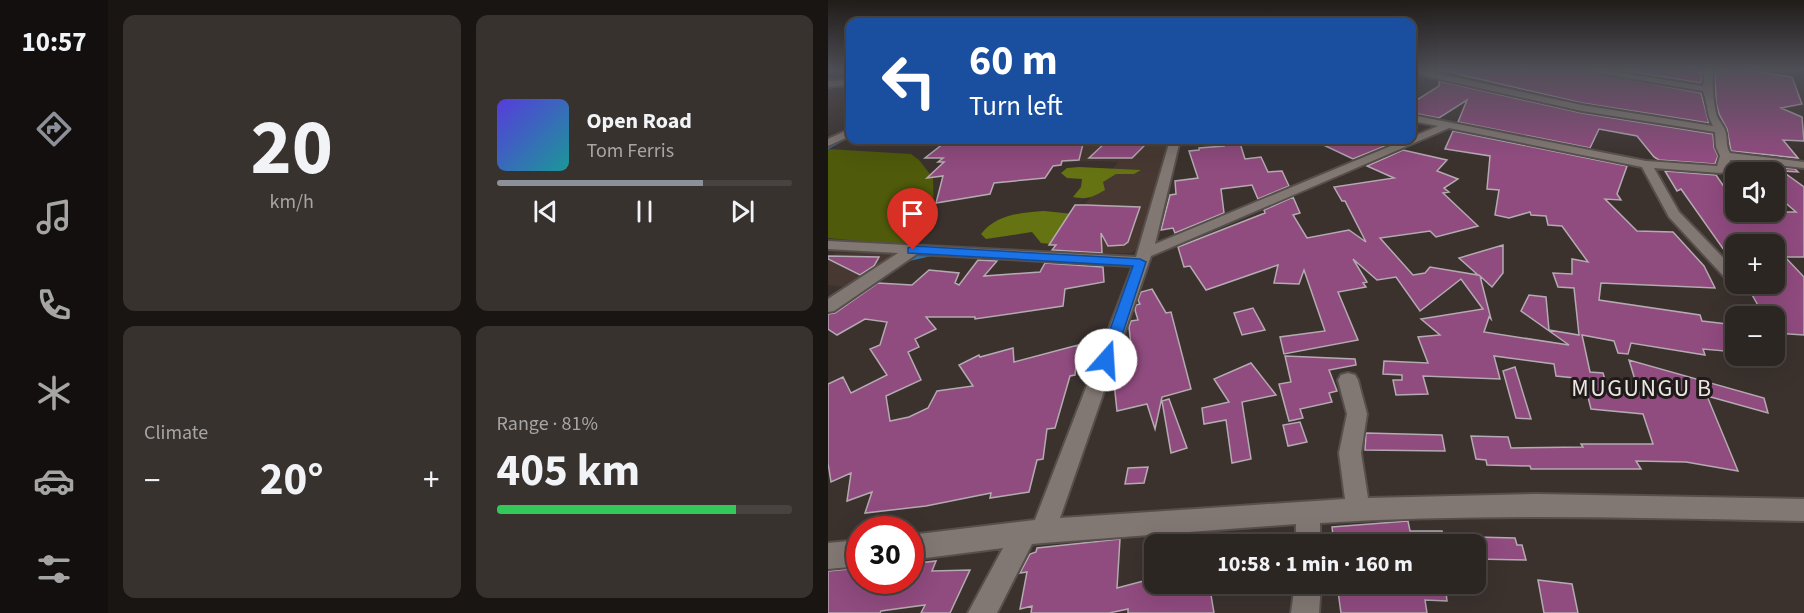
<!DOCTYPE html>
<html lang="en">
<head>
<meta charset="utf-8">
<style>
  body { margin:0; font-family:"Source Sans 3",sans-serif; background:#38322f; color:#f1f3f6; height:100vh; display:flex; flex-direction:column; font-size:22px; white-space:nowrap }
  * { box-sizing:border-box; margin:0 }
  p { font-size:20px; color:#a6a5a5 }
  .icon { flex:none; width:33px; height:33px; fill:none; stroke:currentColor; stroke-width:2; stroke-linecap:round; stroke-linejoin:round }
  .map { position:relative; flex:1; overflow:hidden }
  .side { display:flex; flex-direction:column; gap:15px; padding:15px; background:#181513; width:720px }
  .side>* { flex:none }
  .banner { position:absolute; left:18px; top:18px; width:570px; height:126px; border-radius:12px; box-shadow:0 6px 24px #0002,0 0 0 2px #484340; background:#1a4fa0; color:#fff; overflow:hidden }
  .fabs { position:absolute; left:897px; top:162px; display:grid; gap:12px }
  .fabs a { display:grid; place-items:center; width:60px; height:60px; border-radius:12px; background:#2c2622; box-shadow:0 6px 24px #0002,0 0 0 2px #484340; font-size:30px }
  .speed { position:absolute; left:18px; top:516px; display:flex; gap:12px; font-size:30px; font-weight:700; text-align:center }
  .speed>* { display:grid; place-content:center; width:78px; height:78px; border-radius:50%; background:#2c2622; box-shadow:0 6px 24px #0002,0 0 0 2px #484340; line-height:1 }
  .speed .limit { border:9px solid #d22; background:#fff; color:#111 }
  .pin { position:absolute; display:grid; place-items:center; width:51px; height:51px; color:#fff; margin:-62px -26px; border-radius:50% 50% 50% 0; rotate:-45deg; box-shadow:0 0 6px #0007 }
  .pin .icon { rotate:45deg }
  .me { position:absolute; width:66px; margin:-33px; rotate:19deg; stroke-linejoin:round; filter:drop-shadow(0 0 4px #0008) }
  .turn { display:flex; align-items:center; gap:21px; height:126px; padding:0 24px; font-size:27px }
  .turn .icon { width:78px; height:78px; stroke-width:2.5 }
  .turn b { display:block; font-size:42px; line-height:51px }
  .big { font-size:45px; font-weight:700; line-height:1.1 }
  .side .card { flex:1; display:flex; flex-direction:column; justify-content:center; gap:9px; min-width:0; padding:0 21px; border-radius:12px; background:#38322f }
  .side .dial { align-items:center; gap:0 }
  .dial b { font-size:78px; line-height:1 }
  .song { display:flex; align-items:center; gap:18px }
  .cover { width:72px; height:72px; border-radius:9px; background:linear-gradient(135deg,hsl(250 70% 55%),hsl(180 70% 35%)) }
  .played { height:6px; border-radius:3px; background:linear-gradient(90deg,#8c9099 70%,#484340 70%) }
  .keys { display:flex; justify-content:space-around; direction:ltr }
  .heat { display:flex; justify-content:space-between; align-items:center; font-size:33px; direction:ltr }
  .charge { height:9px; border-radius:4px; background:linear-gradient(90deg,#34c759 81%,#484340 0) }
  .side .tiles { flex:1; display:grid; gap:15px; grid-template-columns:repeat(2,1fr) }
  .trip { position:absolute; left:316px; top:534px; width:342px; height:60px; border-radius:12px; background:#2c2622; box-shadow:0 6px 24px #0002,0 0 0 2px #484340; font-weight:700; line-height:60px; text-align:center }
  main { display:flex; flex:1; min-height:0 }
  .menu { display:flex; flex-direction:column; width:108px; justify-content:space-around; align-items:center; background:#120f0e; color:#a6a5a5 }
  .menu .icon { width:42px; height:42px }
  .menu .current { color:#8c9099 }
  .menu b { font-size:27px; color:#f1f3f6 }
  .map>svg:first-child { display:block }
  .built { fill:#473931 }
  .green { fill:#4f5a0b }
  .forest { fill:#657312 }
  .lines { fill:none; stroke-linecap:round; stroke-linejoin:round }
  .stream-far1 { stroke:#2b76af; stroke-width:4 }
  .stream { stroke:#2b76af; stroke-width:4.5 }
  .building { fill:#904b7f; stroke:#b4aab1; stroke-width:1.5 }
  .minor-casing { stroke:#564f4b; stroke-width:4 }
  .minor { fill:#827873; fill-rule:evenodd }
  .route { fill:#1a73e8; stroke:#114b97; stroke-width:1.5 }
  .labels { text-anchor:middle; stroke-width:6; stroke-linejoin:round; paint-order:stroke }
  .quarter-label { font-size:24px; letter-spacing:1.5px; fill:#ebe5e3; stroke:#1f1b19 }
</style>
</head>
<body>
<main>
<nav class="menu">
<b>10:57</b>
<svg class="icon current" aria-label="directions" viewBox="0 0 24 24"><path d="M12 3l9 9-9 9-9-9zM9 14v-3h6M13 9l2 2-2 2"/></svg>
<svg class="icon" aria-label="music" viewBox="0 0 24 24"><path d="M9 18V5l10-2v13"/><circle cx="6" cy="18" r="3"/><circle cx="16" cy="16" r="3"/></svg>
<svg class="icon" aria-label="phone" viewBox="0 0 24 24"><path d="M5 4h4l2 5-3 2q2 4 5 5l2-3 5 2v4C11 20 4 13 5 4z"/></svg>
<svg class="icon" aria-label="climate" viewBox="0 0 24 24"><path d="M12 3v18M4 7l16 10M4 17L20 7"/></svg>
<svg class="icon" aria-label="car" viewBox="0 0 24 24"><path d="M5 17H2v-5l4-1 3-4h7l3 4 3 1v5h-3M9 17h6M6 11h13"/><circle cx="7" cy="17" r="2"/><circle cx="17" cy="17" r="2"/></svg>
<svg class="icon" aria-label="filters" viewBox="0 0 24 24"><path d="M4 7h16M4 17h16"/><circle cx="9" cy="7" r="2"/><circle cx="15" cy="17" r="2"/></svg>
</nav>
<section class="side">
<div class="tiles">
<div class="card dial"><b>20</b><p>km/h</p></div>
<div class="card">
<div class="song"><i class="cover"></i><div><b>Open Road</b><p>Tom Ferris</p></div></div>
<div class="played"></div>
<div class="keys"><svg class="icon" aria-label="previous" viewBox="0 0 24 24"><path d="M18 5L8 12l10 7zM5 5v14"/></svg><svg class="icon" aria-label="pause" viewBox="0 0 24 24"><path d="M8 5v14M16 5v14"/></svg><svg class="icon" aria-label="next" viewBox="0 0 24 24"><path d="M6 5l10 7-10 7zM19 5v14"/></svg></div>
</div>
<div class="card"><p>Climate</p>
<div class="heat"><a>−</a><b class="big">20°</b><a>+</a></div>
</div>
<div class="card"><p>Range · 81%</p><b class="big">405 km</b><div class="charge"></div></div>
</div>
</section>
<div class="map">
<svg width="976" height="613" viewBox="0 0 976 613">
  <rect width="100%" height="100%" fill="#3b322e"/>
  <!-- built -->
  <path class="built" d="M243 140H342L308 250 302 253H223L250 213 290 162 268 161 226 163Z
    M8 253H61L67 254 65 259 24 288 0 285V259Z"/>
  <!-- green -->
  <path class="green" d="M0 149 83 154 91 160 105 178 106 215 96 237 84 243H52L0 238Z"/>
  <!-- forest -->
  <path class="forest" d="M251 167 313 170 306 174H288L275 182 277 190C265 197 259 200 245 197L253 187 254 179 239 178 233 173 239 168Z
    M216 211 245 214 223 244 213 243 204 232 158 239 153 234C169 214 192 213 216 211Z"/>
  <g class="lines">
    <!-- stream-far1 -->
    <path class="stream-far1" d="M0 147 22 135"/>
    <!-- stream -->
    <path class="stream" d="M80 259 102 254"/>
  </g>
  <!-- building -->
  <path class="building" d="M612 70H751L873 93 881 123 754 103Z
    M793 70H857L874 73 873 83Z
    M893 70H914L964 77 974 104 953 108 974 117 976 141 955 140 970 158 903 151 899 129 891 114 888 102 887 75 888 72 893 73Z
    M611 81 754 113 885 134 886 147 890 156 887 164 831 160 826 157 809 136 771 129 762 148 630 122 639 100 611 118 584 113V103L611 86Z
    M625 131 799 166 789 194 793 200 777 199 809 231 845 232 876 266 887 288 773 283 771 300 872 315 874 321 908 325V352L875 349 877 355 803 343 800 354 790 353 786 341 754 335 762 372 775 373 780 390 811 393 801 360 936 398 940 413 879 396 910 471 858 462 808 461 813 469H703L702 466 659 465 658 460 648 459 643 436 680 437 683 448 755 447 753 444H825L815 414 763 409 760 397 751 396 747 378 728 376 726 364 666 356 672 379 595 376 600 394 568 395 565 380H574V375L555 374 556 361 600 363 590 337 612 335 593 319 655 309 633 279 592 311 568 277 549 280 525 259 539 282 535 283 538 287 510 292 530 340 456 354 452 337 497 331 476 270 471 284 446 283 450 265 378 290 362 266 356 267 350 247 437 213 436 210 465 197 472 213 465 215 479 238 521 230 538 242 517 201H514L506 187 566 178 539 166 575 150 619 160 609 171 630 179 616 188 621 192 615 193 650 226 608 237 602 231 552 238 585 275 597 273 602 267 650 275 631 258 675 245V273L664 287 652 276 663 319 661 317 656 332 741 345 693 311 701 295 718 297 721 330 751 335 746 288 730 287 725 273 744 274V259L760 262 734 226 720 225 718 216 703 215 702 212 681 218 667 215 671 190 659 189 662 156 617 149Z
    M120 140H256L251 160 234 161 233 165 225 166 217 178 166 183 162 194 108 203 115 176 99 178 116 162H110L115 158H97Z
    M394 140H411L417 159 433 157 440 172 454 171 461 186 430 199 424 185 393 189 396 213 347 233 345 228 333 230 342 195 348 194 347 181 370 178 361 151 371 150V148L396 146Z
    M485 140H572L525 159Z
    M278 142 318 144 304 158H261Z
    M914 164 967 169 970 172 954 171 976 187V257H957L976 277V335L946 333V316H936L918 284H946V244L934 235 908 236V267L853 189 849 191 837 171 888 175 908 204V212H968L946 193V172H924Z
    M247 205H257L312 207 300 242 296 245 280 246 273 233 274 253 224 250 228 245H221Z
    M0 256 51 257 46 266 32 275 0 259Z
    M150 260 169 261 156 276 212 272 217 263 275 267 276 282 237 289 235 306 147 319V317H98L108 329 87 339 91 347 80 352 93 380 58 396 62 421 81 417 100 408 109 391 145 386 131 365 151 355 152 357 185 348 186 362 250 345 247 375 242 376 227 428 219 429 215 459 209 460 201 492 162 498 163 493 98 506 37 513 44 492 19 501 23 473 3 482 0 463V384L15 377 23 393 59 375 42 349 52 345 59 322 37 319 9 335 0 329V314L7 313 50 283 84 285 101 270 131 273 127 283 131 285Z
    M324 289 338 313 343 312 363 389 334 397 327 429 319 404 289 411 285 373 298 370 296 356 304 354 301 327 303 321 310 320 307 310 308 305 312 304 310 300 313 292Z
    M425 308 437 330 414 335 406 313Z
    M457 356 527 359 528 365 501 370 509 391 501 393 504 402 472 409 475 418 461 421 451 384 463 382Z
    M423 363 448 395 414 402 423 459 404 463 398 420 376 424 374 408 401 402 386 379Z
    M687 367 703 419 688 418 675 371Z
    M341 399 359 448 343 453 334 401Z
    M472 422 479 442 460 446 455 425Z
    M538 433 614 435 617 451 537 450Z
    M320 467 316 483 297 484 300 468Z
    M580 521 582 531H614L616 544H506L504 527Z
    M648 537 687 538 689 545H694L698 560 648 559Z
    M292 539 289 588 323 579V593L368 584 409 585 383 595 386 613H300V609L281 613H203L204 606 192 609 199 572 192 573 202 554 208 552 209 548Z
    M108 561 104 571 142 570 122 613H93L97 605 53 611 52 613H0V571L32 568V580H82V564Z
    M710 580 744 584 750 613H716Z
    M509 584H617L619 601 597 600 599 613H513Z"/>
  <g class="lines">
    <defs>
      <path id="minor" d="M584 70H593L754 105 885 126C878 114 880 104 875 91L753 70H776L875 86 877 70H885C884 85 885 99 888 113 889 119 895 124 897 130 900 138 897 145 902 153L976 162V168L902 160 900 171 892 173 826 168 851 212 908 271 906 284 901 282 841 217 814 167 621 128 323 256 232 518 517 499 511 453 519 414 510 380 513 375 520 373 527 375 530 380 539 414 533 453 540 498 709 494 976 499V521C815 518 653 513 492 523V544H468V524L215 543 204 544 169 613H140L175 548 82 560V535L207 520 305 266 89 254 6 311 0 312V299L70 253 0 249V241L308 257 342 140H352L327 244 577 140H584V137L610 126 584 121V115L818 161 889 166 892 156 888 147 887 132 754 111 584 73Z
        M22 80V85L0 87V81Z
        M22 129V136L0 146V139Z
        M32 540V566L0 569V543Z
        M467 584H493L491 613H463Z"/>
    </defs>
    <!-- minor casing -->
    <use href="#minor" class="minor-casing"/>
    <!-- minor -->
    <use href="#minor" class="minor"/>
  </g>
  <!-- sky -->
  <linearGradient id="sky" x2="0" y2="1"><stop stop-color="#201c19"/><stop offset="0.45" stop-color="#4f4f57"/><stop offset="1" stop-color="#4f4f57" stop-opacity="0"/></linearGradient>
  <rect width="976" height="156" fill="url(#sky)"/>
  <!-- route -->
  <path class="route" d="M85 246 312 259 318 262 286 360 284 364H273L271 360 305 266 80 253V248Z"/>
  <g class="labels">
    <!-- quarter labels -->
    <g class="quarter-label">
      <text x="814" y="396">MUGUNGU B</text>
    </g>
  </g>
</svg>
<div class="fabs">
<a><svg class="icon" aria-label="sound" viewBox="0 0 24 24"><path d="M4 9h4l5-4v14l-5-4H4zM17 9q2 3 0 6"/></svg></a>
<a>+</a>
<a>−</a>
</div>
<div class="speed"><div class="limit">30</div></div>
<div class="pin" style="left:85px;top:250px;background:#d93025"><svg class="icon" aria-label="arrive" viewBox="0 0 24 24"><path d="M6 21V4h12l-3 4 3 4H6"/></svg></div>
<svg class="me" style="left:278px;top:360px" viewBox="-20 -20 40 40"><circle r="19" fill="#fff"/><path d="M0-13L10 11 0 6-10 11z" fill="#1a73e8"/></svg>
<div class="trip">10:58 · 1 min · 160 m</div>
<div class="banner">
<div class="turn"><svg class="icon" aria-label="left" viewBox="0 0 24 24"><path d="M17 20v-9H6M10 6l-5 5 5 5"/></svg><div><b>60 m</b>Turn left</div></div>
</div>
</div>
</main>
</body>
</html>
